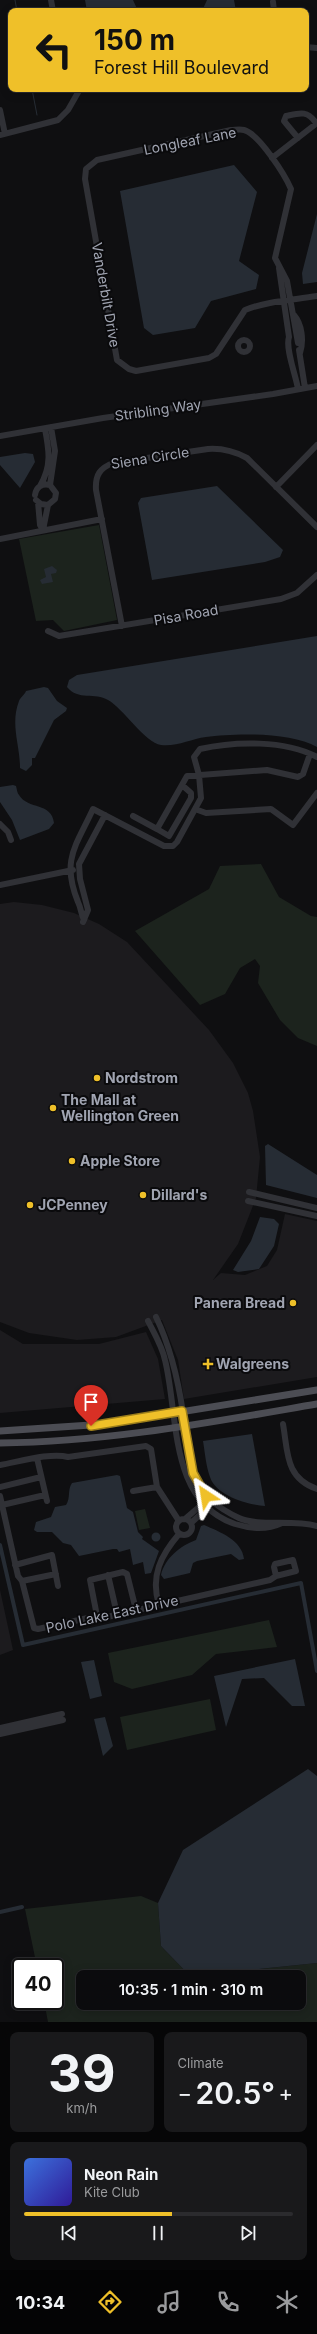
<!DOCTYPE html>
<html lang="en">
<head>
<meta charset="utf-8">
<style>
  body { margin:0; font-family:Inter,sans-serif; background:#19191b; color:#f1f3f6; height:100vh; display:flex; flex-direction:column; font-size:15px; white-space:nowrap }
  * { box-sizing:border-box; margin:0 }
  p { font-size:13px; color:#9a9b9d }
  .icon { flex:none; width:22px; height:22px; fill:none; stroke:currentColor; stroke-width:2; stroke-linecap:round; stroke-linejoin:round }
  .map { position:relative; height:2022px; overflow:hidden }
  .drawer { display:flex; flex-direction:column; gap:10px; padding:10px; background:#060607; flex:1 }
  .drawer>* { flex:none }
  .guide { position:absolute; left:8px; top:8px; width:301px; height:84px; border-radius:8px; box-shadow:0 2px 10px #0003,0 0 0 1px #2b2b2e; background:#efc029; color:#111; overflow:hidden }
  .speed { position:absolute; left:12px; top:1958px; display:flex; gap:8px; font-size:20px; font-weight:700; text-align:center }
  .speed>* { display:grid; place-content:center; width:52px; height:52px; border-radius:50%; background:#0b0b0d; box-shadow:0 2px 10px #0003,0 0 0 1px #2b2b2e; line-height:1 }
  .speed .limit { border:2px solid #111; border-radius:6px; background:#fff; color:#111 }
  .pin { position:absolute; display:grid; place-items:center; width:34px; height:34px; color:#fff; margin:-41px -17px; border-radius:50% 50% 50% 0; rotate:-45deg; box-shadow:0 0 4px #0007 }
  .pin .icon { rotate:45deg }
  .me { position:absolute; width:44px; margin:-22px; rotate:327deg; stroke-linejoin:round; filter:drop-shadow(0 0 3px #0008) }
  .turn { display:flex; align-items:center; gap:14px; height:84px; padding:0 20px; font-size:18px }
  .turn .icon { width:52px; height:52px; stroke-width:2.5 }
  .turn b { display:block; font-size:28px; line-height:34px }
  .big { font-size:30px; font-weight:600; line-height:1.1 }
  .drawer .tile { flex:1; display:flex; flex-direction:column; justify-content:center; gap:6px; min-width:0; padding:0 14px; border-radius:8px; background:#19191b }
  .drawer .dial { align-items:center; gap:0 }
  .dial b { font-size:52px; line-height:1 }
  .song { display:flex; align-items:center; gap:12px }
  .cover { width:48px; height:48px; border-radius:6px; background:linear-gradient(135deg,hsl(220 70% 55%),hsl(250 70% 35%)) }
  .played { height:4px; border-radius:2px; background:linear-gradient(90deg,#efc029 55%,#2b2b2e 55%) }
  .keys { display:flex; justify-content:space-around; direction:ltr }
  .heat { display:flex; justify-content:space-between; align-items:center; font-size:22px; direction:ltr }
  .drawer .tiles { flex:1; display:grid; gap:10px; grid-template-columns:1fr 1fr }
  .tile:last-child { grid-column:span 2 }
  .trip { position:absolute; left:76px; top:1970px; width:230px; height:40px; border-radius:8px; background:#0b0b0d; box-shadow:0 2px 10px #0003,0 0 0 1px #2b2b2e; font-weight:600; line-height:40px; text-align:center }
  .tab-bar { display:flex; height:64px; justify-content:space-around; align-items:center; background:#040405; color:#9a9b9d }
  .tab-bar .icon { width:28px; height:28px }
  .tab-bar .current { color:#efc029 }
  .tab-bar b { font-size:18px; color:#f1f3f6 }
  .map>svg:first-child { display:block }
  .built { fill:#1c1b1e }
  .green { fill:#1c231d; fill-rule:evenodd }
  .water { fill:#262c34 }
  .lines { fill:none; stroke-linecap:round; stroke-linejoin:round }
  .stream { stroke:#262c34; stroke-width:1 }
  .canal { stroke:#262c34; stroke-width:4 }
  .minor { stroke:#303136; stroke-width:6 }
  .major { stroke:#4c4d54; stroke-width:7 }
  .route-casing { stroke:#9b7d1b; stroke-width:10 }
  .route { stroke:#efc029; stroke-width:7 }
  .poi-dot { fill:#efc029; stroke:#0a0a0c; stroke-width:1.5 }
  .labels { text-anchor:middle; stroke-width:4; stroke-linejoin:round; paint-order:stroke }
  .street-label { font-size:14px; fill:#a0a4b1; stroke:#0a0a0c }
  .poi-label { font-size:14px; font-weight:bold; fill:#a0a4b1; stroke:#0a0a0c; text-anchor:start }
</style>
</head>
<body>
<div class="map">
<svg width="317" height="2022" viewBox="0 0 317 2022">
  <rect width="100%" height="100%" fill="#0f0f11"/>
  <!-- built -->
  <path class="built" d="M14 902 42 905 74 913 99 924 127 942 209 1030 233 1063 248 1093 253 1111 260 1157 256 1198 238 1244 213 1280 221 1273 245 1275 267 1266 277 1250 285 1214 317 1221V1377L184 1399 178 1360 162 1320 116 1337 77 1340 29 1333 0 1322V904Z
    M0 1330 23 1344H99L146 1332 158 1359 165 1399 0 1413Z
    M0 1590 13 1650 0 1655Z"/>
  <!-- green -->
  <path class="green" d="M99 525 117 620 64 631 53 620 36 621 19 539Z
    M261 864 279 897 311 916 317 917V1046L298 1038 280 1020 258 983 260 966 255 959 240 968 225 994 200 1005 135 931 209 889 220 866Z
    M145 1509 150 1528 139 1530 135 1511Z
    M269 1620 277 1647 216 1654 192 1675 132 1689 114 1682 108 1653Z
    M210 1699 216 1730 127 1750 120 1717Z
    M141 1896 158 1903 161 1946 190 1976 317 1963V2022H48L44 2001H55V1967H37L25 1909ZM83 1977H299V2003H83Z"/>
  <!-- water -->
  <path class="water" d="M85 0H133L138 11H87Z
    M207 0H234L236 11H202Z
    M234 165 257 192 239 261 259 275 256 289 211 301 195 328 153 335 144 328 120 191Z
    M317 214V282L303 284 302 273Z
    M25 453 33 454 35 462 20 488 0 465V457Z
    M217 486 283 550 280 557 265 562 152 580 138 503 141 498Z
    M52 566 57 570 56 573 51 574 53 582 42 584 40 580 46 577 44 569Z
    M317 636V747C291 732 236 733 206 737 191 739 176 747 161 745 145 743 123 708 108 700 95 692 78 701 67 687L69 680 77 675Z
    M44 687 48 688 57 701 67 708 66 711 54 720 35 758H32V765L26 771 20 768C20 744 10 725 19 701 20 698 25 694 26 691Z
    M13 785 16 786C17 789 17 793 19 795 28 810 52 802 54 823L49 829 20 840 12 820 0 802V787Z
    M268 1144 317 1175V1198L266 1185 265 1146Z
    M260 1217 274 1219 279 1224 274 1246 259 1269 238 1272 233 1270 251 1241Z
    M252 1434 265 1506C249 1505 216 1496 210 1477 206 1466 205 1453 203 1441Z
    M117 1475 120 1476 127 1508 133 1512 138 1532 143 1537 142 1539 159 1551 151 1573 145 1574 143 1562 133 1565 130 1549 119 1552 117 1549H113L79 1556 71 1545 63 1543 52 1532H37L34 1530 36 1522 51 1517 55 1507 66 1505C71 1498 67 1490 72 1483Z
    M204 1525C220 1532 242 1540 244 1559L239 1560 231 1554 197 1561 193 1563 190 1573 164 1579 161 1575C165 1558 180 1546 196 1540L201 1526Z
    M151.5 1537a4.5 4.5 0 1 1 9 0a4.5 4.5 0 1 1-9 0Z
    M295 1659 305 1706H292L264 1678 242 1679 226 1727 214 1676Z
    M94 1660 102 1696 90 1699 81 1662Z
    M105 1717 113 1746 103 1756 94 1719Z
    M308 1769 317 1776V1963L190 1976 161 1946 158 1903 183 1850Z"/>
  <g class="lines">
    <!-- stream -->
    <path class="stream" d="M15 0 17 11
      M32 89 37 115"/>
    <!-- canal -->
    <path class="canal" d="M0 1545 23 1645 301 1583 317 1671
      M0 1912 22 1907"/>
    <!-- minor -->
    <path class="minor" d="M51 0 53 11
      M273 2 274 11
      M306 47 317 48
      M0 110 5 134
      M0 135 58 120 68 110 80 89
      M298 138 284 121 286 116C300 113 307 110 316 123
      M272 158 317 123
      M279 268 289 337C285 348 296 376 298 389
      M294 315C302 324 304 341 300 353
      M238 346a6 6 0 1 1 12 0a6 6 0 1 1-12 0Z
      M298 343 287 281 275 258 291 189C285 175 259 134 244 130 240 129 235 130 231 130L97 160 86 169 85 179 117 360 129 369 136 371 209 358 216 354 245 310C267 301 294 300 317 296
      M299 350 305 388
      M0 436 103 418 273 394 317 386
      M50 485 55 451 51 427
      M40 486C52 466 49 450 45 429
      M276 487 317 445
      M35 495C36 487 42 483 50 485L56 493 55 499 48 505 41 504 36 500
      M38 502 40 525 43 530
      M43 530 48 505
      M0 539 102 519
      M122 626 96 490C95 475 100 468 113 463L208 449C223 448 234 451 247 458L317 527
      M48 631 59 636 281 599 297 593 317 575
      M195 809 206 813 271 809 293 825 317 793
      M133 816 157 829 187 776 267 770 298 777 303 774 310 754
      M0 824 8 832 11 840
      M157 829 169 836 191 798V793L182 785
      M0 885 73 870
      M84 920C81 914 81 908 78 902 61 860 76 846 93 809L164 846H173L177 842 201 798 199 775 194 757 200 749C235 741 285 740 317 757
      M83 922 88 910 80 879 79 864 105 815
      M249 1192 317 1208
      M248 1201 317 1216
      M156 1317C171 1348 178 1379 183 1413 186 1435 185 1461 196 1481 205 1499 222 1510 239 1518 259 1527 293 1519 317 1526
      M148 1321C154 1333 162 1346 165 1360 179 1416 168 1501 235 1524 251 1529 267 1530 282 1523
      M283 1424C288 1452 285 1478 317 1489
      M37 1458 47 1501
      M0 1465C18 1462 51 1452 68 1457L146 1446 151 1449 157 1487 179 1521
      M0 1487 41 1477
      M133 1491 157 1487
      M0 1496 18 1576 22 1581 34 1628 38 1629 97 1616 107 1617 270 1580 276 1576 296 1571 293 1560 275 1564 274 1567 276 1576
      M2 1505 45 1495
      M185 1519 199 1507 205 1506
      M176 1527a8 8 0 1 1 16 0a8 8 0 1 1-16 0Z
      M191 1523 204 1511 207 1504
      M15 1565 52 1555 58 1586
      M108 1575 117 1614
      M22 1581 56 1574
      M159 1605C150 1576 161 1555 179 1534
      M97 1616 90 1580 123 1572 127 1574 136 1610
      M0 1728 62 1714
      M0 1734 63 1720"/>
    <!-- major -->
    <path class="major" d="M0 1431 106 1424 317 1390
      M0 1443C107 1442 212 1422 317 1404"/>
  </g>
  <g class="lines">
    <defs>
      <path id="route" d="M91 1426 182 1411 193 1473 206 1496"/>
    </defs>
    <!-- route casing -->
    <use href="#route" class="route-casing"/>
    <!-- route -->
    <use href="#route" class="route"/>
  </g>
  <!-- markers -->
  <g class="poi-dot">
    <circle cx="97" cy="1078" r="4"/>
    <circle cx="53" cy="1108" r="4"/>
    <circle cx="72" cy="1161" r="4"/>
    <circle cx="143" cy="1195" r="4"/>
    <circle cx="30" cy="1205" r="4"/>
    <circle cx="293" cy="1303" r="4"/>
    <path d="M206 1358h4v4h4v4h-4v4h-4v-4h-4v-4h4z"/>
  </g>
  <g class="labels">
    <!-- street labels -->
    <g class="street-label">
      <text transform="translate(190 141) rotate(-11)" y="5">Longleaf Lane</text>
      <text transform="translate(106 295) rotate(80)" y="5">Vanderbilt Drive</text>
      <text transform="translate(158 410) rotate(-8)" y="5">Stribling Way</text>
      <text transform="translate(150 458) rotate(-9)" y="5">Siena Circle</text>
      <text transform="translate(186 615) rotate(-10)" y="5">Pisa Road</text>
      <text transform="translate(112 1614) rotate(-12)" y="5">Polo Lake East Drive</text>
    </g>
    <!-- poi labels -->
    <g class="poi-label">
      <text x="105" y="1083">Nordstrom</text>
      <text x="61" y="1105">The Mall at<tspan x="61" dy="16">Wellington Green</tspan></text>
      <text x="80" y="1166">Apple Store</text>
      <text x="151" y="1200">Dillard's</text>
      <text x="38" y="1210">JCPenney</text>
      <text x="285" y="1308" text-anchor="end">Panera Bread</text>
      <text x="216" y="1369">Walgreens</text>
    </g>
  </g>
</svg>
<div class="speed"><div class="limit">40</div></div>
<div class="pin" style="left:91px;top:1426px;background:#d93025"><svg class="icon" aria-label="arrive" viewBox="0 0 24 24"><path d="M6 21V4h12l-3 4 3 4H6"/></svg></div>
<svg class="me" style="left:206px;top:1496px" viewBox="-20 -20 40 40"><path d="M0-17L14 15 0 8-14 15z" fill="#efc029" stroke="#fff" stroke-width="4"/></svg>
<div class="trip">10:35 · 1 min · 310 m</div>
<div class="guide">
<div class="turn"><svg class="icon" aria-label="left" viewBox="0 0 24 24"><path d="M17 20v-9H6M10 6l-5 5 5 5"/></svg><div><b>150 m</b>Forest Hill Boulevard</div></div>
</div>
</div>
<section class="drawer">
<div class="tiles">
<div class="tile dial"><b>39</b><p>km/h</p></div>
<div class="tile"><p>Climate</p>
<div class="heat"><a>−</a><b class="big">20.5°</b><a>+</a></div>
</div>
<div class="tile">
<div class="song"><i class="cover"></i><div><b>Neon Rain</b><p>Kite Club</p></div></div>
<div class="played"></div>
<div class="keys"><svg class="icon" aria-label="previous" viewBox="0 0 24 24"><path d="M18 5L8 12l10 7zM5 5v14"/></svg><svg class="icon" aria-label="pause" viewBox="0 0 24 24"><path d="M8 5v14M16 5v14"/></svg><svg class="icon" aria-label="next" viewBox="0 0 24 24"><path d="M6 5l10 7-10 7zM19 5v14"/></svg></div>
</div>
</div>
</section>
<nav class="tab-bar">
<b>10:34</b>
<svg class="icon current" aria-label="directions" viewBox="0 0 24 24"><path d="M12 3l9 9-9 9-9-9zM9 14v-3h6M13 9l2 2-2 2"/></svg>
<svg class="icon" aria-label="music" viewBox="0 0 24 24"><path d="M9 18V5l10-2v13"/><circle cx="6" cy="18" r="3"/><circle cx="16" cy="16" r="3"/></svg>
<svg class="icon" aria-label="phone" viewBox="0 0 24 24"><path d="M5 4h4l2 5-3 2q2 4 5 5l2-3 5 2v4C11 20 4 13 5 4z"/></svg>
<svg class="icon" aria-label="climate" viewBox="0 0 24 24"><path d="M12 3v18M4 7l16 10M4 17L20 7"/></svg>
</nav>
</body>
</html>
